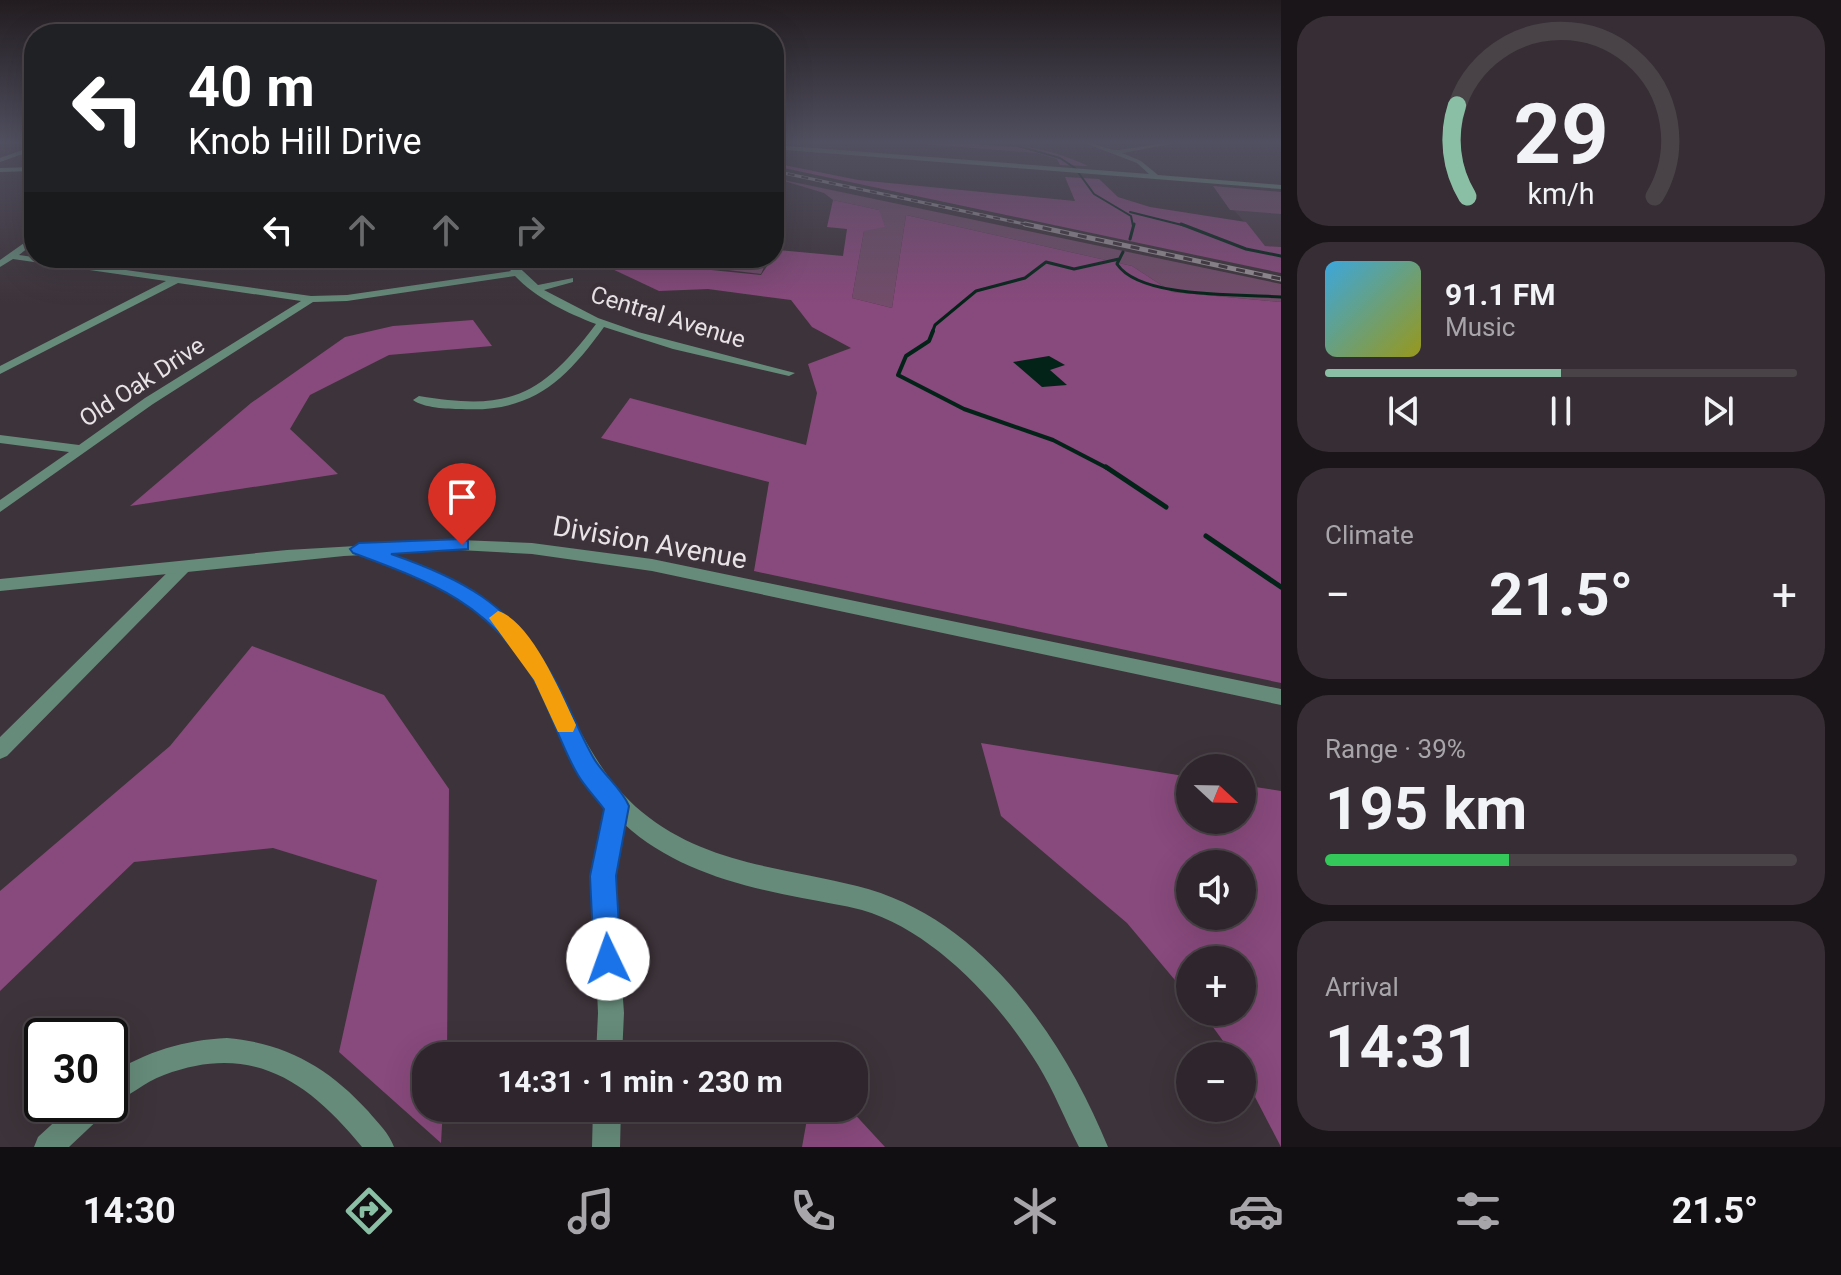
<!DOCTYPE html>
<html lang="en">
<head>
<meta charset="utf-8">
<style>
  body { margin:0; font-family:Roboto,sans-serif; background:#362e34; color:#f1f3f6; height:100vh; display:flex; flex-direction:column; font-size:30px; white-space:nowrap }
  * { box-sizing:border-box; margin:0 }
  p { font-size:26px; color:#a7a5a9 }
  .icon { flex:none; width:44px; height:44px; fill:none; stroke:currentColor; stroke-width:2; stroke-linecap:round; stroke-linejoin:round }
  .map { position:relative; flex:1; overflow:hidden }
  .drawer { display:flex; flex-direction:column; gap:16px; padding:16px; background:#191518; width:560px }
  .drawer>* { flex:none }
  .banner { position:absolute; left:24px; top:24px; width:760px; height:244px; border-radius:32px; box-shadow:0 8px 32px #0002,0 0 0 2px #494348; background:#202124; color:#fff; overflow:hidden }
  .needle { width:52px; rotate:112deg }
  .buttons { position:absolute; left:1176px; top:754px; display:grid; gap:16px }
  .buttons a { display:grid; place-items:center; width:80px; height:80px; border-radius:50%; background:#2e262c; box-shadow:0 8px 32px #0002,0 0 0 2px #494348; font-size:40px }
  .speed { position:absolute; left:24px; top:1018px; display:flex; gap:16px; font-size:40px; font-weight:700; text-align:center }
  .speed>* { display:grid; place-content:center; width:104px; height:104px; border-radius:50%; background:#2e262c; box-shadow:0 8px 32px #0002,0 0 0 2px #494348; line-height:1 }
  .speed .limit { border:4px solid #111; border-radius:12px; background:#fff; color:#111 }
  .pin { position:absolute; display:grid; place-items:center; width:68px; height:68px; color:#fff; margin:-82px -34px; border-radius:50% 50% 50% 0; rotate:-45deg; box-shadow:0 0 8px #0007 }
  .pin .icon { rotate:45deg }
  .me { position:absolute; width:88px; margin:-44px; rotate:357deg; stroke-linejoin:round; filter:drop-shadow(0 0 6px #0008) }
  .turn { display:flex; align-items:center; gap:28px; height:168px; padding:0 32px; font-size:36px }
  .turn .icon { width:104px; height:104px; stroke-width:2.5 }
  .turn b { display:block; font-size:56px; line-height:68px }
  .lanes { display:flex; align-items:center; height:76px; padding:0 32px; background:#0003; justify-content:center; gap:40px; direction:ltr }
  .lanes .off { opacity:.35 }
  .big { font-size:60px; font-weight:700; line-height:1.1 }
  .drawer .tile { flex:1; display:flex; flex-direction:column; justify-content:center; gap:12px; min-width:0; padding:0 28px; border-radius:32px; background:#362e34 }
  .drawer .dial { align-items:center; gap:0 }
  .dial svg { height:208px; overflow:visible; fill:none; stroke:#494348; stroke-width:7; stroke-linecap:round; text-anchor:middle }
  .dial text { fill:#f1f3f6; stroke:none }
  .song { display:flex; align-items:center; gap:24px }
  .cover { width:96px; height:96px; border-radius:12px; background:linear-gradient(135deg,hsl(200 70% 55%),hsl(60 70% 35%)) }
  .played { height:8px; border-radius:4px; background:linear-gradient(90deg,#8abfa5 50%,#494348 50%) }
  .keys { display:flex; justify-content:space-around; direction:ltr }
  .heat { display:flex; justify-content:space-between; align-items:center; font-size:44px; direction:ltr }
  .charge { height:12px; border-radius:6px; background:linear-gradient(90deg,#34c759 39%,#494348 0) }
  .trip { position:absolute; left:412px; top:1042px; width:456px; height:80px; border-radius:32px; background:#2e262c; box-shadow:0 8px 32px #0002,0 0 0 2px #494348; font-weight:700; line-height:80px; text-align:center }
  .dock { display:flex; height:128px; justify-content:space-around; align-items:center; background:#120f12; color:#a7a5a9 }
  .dock .icon { width:56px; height:56px }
  .dock .current { color:#8abfa5 }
  .dock b { font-size:36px; color:#f1f3f6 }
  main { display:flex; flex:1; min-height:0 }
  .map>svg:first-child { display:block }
  .built { fill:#4a3b46 }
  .green { fill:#724c6a }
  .forest { fill:#88497c; fill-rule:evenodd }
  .water { fill:#042318 }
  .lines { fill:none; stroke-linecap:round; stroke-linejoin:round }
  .stream-far3 { stroke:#042318; stroke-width:2 }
  .stream-far2 { stroke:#042318; stroke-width:3 }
  .stream-far1 { stroke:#042318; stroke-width:4 }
  .stream { stroke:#042318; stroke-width:5 }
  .minor { fill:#668b7a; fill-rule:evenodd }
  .tertiary { fill:#668b7a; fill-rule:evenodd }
  .rail-far1-casing { stroke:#968e94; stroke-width:3 }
  .rail-casing { stroke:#968e94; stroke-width:5 }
  .rail-far1 { stroke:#3d333a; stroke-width:2; stroke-dasharray:7; stroke-linecap:butt }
  .rail { stroke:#3d333a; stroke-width:3; stroke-dasharray:9; stroke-linecap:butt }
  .route { fill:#1a73e8; stroke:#114b97; stroke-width:2 }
  .slow { fill:#f59e0b }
  .labels { text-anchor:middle; stroke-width:8; stroke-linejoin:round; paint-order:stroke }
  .far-street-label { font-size:24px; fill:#e8e2e6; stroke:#3d333a }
  .street-label { font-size:28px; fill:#e8e2e6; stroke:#3d333a }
</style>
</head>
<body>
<main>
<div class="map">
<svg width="1281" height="1147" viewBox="0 0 1281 1147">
  <rect width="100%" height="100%" fill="#3d333a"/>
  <!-- built -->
  <path class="built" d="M1213 186 1281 192V247L1265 246Z"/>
  <!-- green -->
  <path class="green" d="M774 178 1281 284V302L1172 292 1132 266 906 215 892 308 852 298 864 231 879 210 833 200 824 193Z
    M1213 186 1281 192V214L1230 210Z
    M708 258H768L761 274 703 267Z"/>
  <!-- forest -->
  <path class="forest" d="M896 142C963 142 1027 137 1088 166L1060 165 1057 159 1037 153Z
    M774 163 858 180 1075 201 1065 177 1099 179 1118 197 1150 207 1246 222 1265 246 1281 247V273L774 166Z
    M833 200 879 210 885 227 864 231 852 298 892 308 906 215 1132 266 1172 292 1281 302V683L754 571 769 482 601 438 630 398 806 445 817 393 808 364 851 348 812 327 791 300 708 289 659 291 608 267 600 258H704L701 269 761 275 778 250 843 256 847 229 827 227Z
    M473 320 492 346 389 355 310 395 290 429 338 474 130 506 251 403 345 337 393 326Z
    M252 646 384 695 449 789 447 1056H426V1108H443L441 1143 339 1052 377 880 273 848 134 862 0 991V891L170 746Z
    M981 743 1190 777V820H1242V785L1281 791V1147L1242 1072V1056H1234L1202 1012H1242V960H1190V998L1127 923 1001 816ZM1190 864H1242V916H1190Z
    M809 1108H849L885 1147H802Z"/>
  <!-- water -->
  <path class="water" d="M1049 356 1065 365 1050 370 1067 385 1042 387 1013 362Z"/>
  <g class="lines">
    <!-- stream-far3 -->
    <path class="stream-far3" d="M961 142 1018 146 1060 158 1075 168 1094 194 1131 216 1133 226
      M1130 212 1186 226"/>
    <!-- stream-far2 -->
    <path class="stream-far2" d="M1181 224 1246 249 1281 256
      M1130 239 1134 224
      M1123 252 1117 264C1140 299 1241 294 1281 297
      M932 333 935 325 976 291 1025 278 1046 262 1074 269 1119 259"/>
    <!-- stream-far1 -->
    <path class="stream-far1" d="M933 331 929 341 906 356 898 375 964 409 1053 440 1109 469"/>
    <!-- stream -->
    <path class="stream" d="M1106 467 1166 507
      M1206 536 1281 587"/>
    <!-- minor -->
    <path class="minor" d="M1082 142C1095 142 1107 151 1118 150 1140 148 1160 142 1182 142L1122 153 1141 161 1158 175 1281 185V189L774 149V145L1149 174 1137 163Z
      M34 146V150L0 162V158Z
      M34 167V171L0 172V168Z
      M34 236V243L19 255 311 296 347 295 511 271 499 258H509L538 285 573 278V282L544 290 598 318 638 332 795 373 789 376 673 349 604 327C565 381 532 413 461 409 447 409 424 408 413 400L419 396C509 411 541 397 596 324 567 313 536 298 515 276L347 301 313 302 153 404 0 512V500L69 452 0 443V435L79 445 145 398 301 301 178 283 0 374V366L166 281 13 259 0 267V260Z
      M359 544C450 570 516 607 561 693 583 737 603 780 642 812 705 864 781 867 857 886 980 916 1063 1037 1108 1147H1079C1065 1120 1054 1091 1038 1065 1000 1003 934 931 862 910 843 905 822 902 802 898 739 886 673 869 624 824L614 876 624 1013 622 1056H596L598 1013 592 876 606 807C579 775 564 738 546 701 501 612 444 584 354 553L351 549Z
      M183 561 189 563 191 567 189 571 7 756 0 759V737L177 563Z
      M227 1038C286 1043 329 1068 368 1111 378 1123 389 1133 394 1147H362C308 1081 252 1042 164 1075 144 1082 129 1097 110 1105L108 1104 110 1075C146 1051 185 1040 227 1038Z
      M74 1104H108L104 1114 69 1147H34L38 1137Z
      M593 1108H621L620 1147H592Z"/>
    <!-- tertiary -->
    <path class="tertiary" d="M459 540 532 543 652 559 1281 689V705L652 571 532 554 459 550 344 556 0 591V579L287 550Z"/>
    <defs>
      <path id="rail-far1" d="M774 171 1034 226"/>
      <path id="rail" d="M1025 224 1281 279"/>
    </defs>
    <!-- rail-far1 casing -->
    <use href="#rail-far1" class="rail-far1-casing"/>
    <!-- rail casing -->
    <use href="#rail" class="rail-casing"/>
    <!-- rail-far1 -->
    <use href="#rail-far1" class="rail-far1"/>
    <!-- rail -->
    <use href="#rail" class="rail"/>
  </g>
  <!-- sky -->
  <linearGradient id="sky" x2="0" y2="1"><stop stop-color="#221c20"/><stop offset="0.47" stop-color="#515060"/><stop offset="1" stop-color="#515060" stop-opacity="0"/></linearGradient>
  <rect width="1281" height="303" fill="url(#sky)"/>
  <!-- route -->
  <path class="route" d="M462 539 468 541V549L391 554C461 578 510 604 549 670 566 697 577 729 593 757 603 775 621 787 629 806L616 876 621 959 617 968 608 972 598 968 594 959 590 876 604 809C596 798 585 787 578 775 560 745 551 710 534 680 490 603 431 582 353 553L350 549 359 543Z"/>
  <!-- slow -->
  <path class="slow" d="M498 611C531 621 562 695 576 725L573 732H558L534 680 489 618Z"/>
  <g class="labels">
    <!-- far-street labels -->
    <g class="far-street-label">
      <text transform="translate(668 317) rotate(17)" y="8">Central Avenue</text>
      <text transform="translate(142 382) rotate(-33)" y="8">Old Oak Drive</text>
    </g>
    <!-- street labels -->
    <g class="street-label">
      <text transform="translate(650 542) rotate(10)" y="10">Division Avenue</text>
    </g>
  </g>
</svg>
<div class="buttons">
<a><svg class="needle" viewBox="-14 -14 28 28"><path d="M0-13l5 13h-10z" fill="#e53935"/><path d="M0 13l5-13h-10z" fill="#a7a5a9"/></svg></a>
<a><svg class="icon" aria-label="sound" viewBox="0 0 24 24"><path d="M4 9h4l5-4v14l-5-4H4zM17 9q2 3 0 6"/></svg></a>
<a>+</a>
<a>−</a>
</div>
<div class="speed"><div class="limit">30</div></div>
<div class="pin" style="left:462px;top:545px;background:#d93025"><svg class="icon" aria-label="arrive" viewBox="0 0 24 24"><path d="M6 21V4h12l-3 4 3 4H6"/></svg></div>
<svg class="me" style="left:608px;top:959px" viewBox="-20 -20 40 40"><circle r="19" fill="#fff"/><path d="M0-13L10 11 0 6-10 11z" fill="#1a73e8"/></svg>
<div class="trip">14:31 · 1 min · 230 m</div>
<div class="banner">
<div class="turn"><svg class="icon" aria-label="left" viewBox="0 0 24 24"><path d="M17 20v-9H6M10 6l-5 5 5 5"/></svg><div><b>40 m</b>Knob Hill Drive</div></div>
<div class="lanes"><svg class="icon" aria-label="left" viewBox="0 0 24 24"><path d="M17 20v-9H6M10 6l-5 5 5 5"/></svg><svg class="icon off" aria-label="ahead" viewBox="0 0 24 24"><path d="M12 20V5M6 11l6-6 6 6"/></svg><svg class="icon off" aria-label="ahead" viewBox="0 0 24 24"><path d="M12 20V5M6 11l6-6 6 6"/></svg><svg class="icon off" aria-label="right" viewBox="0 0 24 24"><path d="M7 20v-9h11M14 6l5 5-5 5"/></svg></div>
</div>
</div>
<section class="drawer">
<div class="tile dial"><svg viewBox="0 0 100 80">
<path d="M14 69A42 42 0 1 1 86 69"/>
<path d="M14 69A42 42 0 0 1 10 34" stroke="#8abfa5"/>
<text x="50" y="56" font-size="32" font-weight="700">29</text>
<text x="50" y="72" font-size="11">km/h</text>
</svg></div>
<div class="tile">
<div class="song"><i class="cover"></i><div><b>91.1 FM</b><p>Music</p></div></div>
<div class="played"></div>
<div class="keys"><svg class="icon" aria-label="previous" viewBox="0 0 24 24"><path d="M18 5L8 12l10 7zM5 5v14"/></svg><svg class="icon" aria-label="pause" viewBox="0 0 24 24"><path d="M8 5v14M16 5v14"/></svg><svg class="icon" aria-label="next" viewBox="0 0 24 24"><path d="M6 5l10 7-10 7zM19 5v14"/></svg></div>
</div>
<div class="tile"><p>Climate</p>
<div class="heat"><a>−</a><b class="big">21.5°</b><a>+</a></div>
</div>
<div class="tile"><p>Range · 39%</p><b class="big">195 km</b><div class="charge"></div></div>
<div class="tile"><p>Arrival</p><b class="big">14:31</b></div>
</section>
</main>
<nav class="dock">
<b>14:30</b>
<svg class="icon current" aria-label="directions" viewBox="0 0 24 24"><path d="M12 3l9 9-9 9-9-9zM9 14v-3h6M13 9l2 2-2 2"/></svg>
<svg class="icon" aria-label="music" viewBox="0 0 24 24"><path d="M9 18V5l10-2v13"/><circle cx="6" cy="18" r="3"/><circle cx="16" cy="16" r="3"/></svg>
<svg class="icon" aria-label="phone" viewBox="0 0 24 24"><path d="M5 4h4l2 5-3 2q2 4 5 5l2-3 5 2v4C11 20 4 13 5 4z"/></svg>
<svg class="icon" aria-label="climate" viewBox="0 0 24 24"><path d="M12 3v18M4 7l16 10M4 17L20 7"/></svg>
<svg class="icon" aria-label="car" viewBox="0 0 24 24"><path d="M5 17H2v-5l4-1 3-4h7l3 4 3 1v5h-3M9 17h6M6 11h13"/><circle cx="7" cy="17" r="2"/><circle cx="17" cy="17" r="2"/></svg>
<svg class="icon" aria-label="filters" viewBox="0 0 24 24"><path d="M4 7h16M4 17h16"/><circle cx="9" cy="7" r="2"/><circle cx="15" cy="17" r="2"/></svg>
<b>21.5°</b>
</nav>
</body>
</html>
